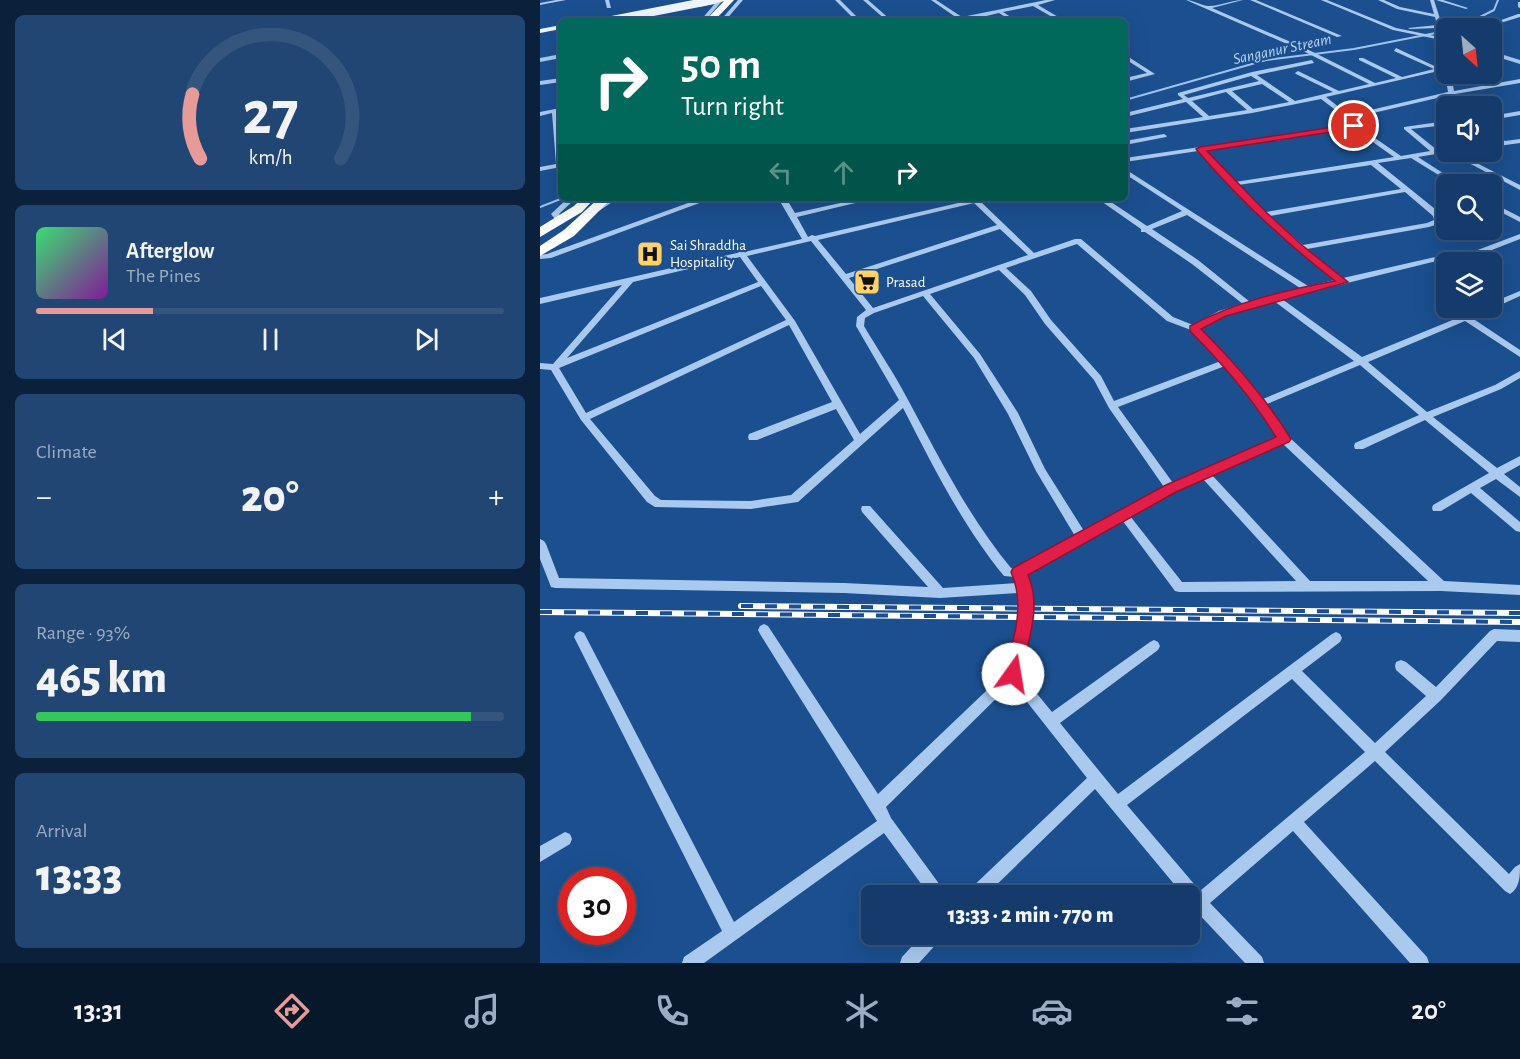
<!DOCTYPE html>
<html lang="en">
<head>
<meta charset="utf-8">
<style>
  body { margin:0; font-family:"Alegreya Sans",sans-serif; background:#214673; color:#f1f3f6; height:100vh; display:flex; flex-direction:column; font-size:22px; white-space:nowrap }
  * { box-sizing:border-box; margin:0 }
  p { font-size:20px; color:#9dadc1 }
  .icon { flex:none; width:33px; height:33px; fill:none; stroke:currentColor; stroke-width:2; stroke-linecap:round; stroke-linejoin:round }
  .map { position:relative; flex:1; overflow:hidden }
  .panel { display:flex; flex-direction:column; gap:15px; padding:15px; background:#0b203b; width:540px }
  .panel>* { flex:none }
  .top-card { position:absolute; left:18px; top:18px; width:570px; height:183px; border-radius:9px; box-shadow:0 6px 24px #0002,0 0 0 2px #33557e; background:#00695c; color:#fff; overflow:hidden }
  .needle { width:39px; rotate:153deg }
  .buttons { position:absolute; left:896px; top:18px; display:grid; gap:12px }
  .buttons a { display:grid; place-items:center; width:66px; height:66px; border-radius:9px; background:#143b6b; box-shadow:0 6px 24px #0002,0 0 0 2px #33557e; font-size:30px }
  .speed { position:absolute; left:18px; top:867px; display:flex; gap:12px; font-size:30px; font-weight:700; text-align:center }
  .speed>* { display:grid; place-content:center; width:78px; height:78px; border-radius:50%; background:#143b6b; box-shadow:0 6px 24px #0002,0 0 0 2px #33557e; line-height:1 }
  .speed .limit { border:9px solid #d22; background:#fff; color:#111 }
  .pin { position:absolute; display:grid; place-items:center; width:51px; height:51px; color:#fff; margin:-26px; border:3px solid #fff; border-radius:50%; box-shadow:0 2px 6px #0007 }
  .me { position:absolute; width:66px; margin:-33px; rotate:13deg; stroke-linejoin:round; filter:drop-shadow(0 0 4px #0008) }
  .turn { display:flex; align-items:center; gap:21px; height:126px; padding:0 24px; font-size:27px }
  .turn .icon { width:78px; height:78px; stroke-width:2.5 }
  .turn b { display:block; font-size:42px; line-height:51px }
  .lanes { display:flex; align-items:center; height:57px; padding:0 24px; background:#0003; justify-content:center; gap:30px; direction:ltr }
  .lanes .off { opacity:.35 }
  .big { font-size:45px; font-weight:800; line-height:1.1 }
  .panel .widget { flex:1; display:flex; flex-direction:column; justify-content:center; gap:9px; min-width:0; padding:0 21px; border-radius:9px; background:#214673 }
  .panel .dial { align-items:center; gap:0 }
  .dial svg { height:156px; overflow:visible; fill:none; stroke:#33557e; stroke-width:7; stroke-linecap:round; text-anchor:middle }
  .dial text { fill:#f1f3f6; stroke:none }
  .song { display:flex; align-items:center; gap:18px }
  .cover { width:72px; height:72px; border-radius:9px; background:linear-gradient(135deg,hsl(140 70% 55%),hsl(290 70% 35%)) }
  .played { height:6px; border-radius:3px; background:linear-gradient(90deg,#e69b98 25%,#33557e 25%) }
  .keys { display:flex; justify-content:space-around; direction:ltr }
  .heat { display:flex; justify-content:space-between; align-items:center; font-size:33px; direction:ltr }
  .charge { height:9px; border-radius:4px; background:linear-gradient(90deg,#34c759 93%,#33557e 0) }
  .trip { position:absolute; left:321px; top:885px; width:339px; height:60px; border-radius:9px; background:#143b6b; box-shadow:0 6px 24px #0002,0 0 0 2px #33557e; font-weight:800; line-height:60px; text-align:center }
  .tabs { display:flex; height:96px; justify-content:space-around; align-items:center; background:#08182b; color:#9dadc1 }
  .tabs .icon { width:42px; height:42px }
  .tabs .active { color:#e69b98 }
  .tabs b { font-size:27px; color:#f1f3f6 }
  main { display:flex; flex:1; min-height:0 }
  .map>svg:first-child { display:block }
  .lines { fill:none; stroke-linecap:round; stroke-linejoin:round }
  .stream { stroke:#9cc4f0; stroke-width:2 }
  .minor { fill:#a9c9ee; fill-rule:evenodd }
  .major { fill:#f0f6ff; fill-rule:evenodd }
  .highway { fill:#fff; fill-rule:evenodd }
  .rail-casing { stroke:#fff; stroke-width:6 }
  .rail { stroke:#1b4f8f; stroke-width:4; stroke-dasharray:12; stroke-linecap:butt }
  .major-bridge { stroke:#f0f6ff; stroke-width:8 }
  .route { fill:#e11d48; stroke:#92132f; stroke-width:1.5 }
  .labels { text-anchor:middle; stroke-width:4.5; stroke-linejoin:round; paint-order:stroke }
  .far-poi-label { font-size:15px; fill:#fff; stroke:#1b4f8f; text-anchor:start }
  .far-water-label { font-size:16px; font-style:italic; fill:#b5d3f5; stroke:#1b4f8f }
</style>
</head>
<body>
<main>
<section class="panel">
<div class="widget dial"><svg viewBox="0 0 100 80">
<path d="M14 69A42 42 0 1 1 86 69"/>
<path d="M14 69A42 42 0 0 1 10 36" stroke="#e69b98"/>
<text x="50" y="56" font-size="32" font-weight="700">27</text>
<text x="50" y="72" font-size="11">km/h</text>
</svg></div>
<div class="widget">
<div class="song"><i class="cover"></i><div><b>Afterglow</b><p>The Pines</p></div></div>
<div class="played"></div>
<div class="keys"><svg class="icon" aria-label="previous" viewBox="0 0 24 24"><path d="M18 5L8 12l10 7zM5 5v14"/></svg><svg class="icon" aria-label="pause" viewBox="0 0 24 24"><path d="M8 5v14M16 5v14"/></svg><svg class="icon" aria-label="next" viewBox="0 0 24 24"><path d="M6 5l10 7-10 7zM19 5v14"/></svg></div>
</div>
<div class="widget"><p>Climate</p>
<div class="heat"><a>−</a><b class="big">20°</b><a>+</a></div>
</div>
<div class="widget"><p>Range · 93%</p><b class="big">465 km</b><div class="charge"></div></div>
<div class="widget"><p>Arrival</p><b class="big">13:33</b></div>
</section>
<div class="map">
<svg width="980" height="963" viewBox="0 0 980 963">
  <rect width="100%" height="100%" fill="#1b4f8f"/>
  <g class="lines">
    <!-- stream -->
    <path class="stream" d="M918 28 954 10 958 0
      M585 100 726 60 814 49 906 31
      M0 207 23 198"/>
    <!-- minor -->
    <path class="minor" d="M16 0H26L0 5V3Z
      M65 0H69L71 8H67Z
      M178 0H183L165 21H160Z
      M198 0H203L185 21H180Z
      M295 0H300L321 21H316Z
      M323 0H328L352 21H347Z
      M391 0H396L422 17 506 0H515L498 5 525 21H519L493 6 463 12 477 21H472L459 13 425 21H410L417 18Z
      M646 0C654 0 661 6 669 6 681 6 691 0 703 0L672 8 767 49 835 83 856 78 819 60V58H823L862 77 894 69 854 51 856 48 903 70 786 97 809 115 908 92 905 74 906 73 911 74 914 91 980 79V83L915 94 925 106H919L910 95 812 118 816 125 861 156 890 151 864 129V127L906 121V125L871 129 897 150 906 149V152H915L980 185V190L908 152 878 157 920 184H913L871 158 838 163 900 213 901 223 889 227 767 249 803 278 917 252 935 251 980 234V239L939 255 917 256 742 299 822 357 942 308H951V303L980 291V296L932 318 980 350V357L925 321 828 362 887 412 955 385 980 371V378L961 389 893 417 957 468 980 456V465L964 474 980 487V497L956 479 940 488 980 522V532L976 531 931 493 901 511H893L892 508 893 505 949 473 885 420 823 449H815L814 446 815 443 879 415 820 365 727 404 748 436 904 581 980 585V595L901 591 639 592 635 591 582 520 486 574C487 578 490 584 491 587 496 615 486 646 480 673L512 712 610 642 614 640 618 642 620 646 618 650 520 723 578 794 792 634 796 632 800 634 802 638 800 642 762 671 835 743 886 696 856 670 855 666 856 662 861 660 866 662 896 687 950 631 954 629 980 630V642L957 641 901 700 845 752 969 874 975 867 980 864C980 876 980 888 970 894L965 891 835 761 764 822 887 957 889 963H870L753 831 670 903 722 957 724 963H705L653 908 650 903V896H644L555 789 445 896H425L428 891 547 778 472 683 346 807 351 818 408 896H390L344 833 164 963H142L144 957 182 931 36 641 34 637 36 633 40 631 44 633 194 922 337 821 220 634 218 630 220 626 224 624 228 626 338 794 467 671 479 623V593L400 598 304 593 15 588 11 587 0 559V539L4 541 6 544 19 578 304 583 388 587 322 512 321 509 322 506H330L403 588 477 583 475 577 464 576C422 525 393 466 363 408L258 502 211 509 115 507 107 502 41 420 11 370 0 369V363L13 364 82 285 0 304V298L197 253 201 251 204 252 262 239 238 198H246L255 213 323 198H336L257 217 268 237 272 235 275 236 440 198H453L441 202 494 253 535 239H541L633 317 653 325 679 311 703 304 652 264 605 232H601V229L558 199 556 198H565L607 226 642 211 585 174V169L768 286 795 280 759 250H756V247L720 217 658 151 585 162V158L810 125 806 118 781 99 712 113 585 133V129L663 117 646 102 585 117V113L643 99 638 95V93L712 72 772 60 774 63 717 75 755 101 793 92 756 74 755 73 758 71 799 91 829 84 763 51ZM711 76 719 81 648 98 644 95ZM722 84 749 102 713 109 692 91ZM686 92 707 110 669 116 652 101ZM813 128 854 157 695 182 665 150ZM831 165 861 189 726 212 698 185ZM865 192 893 216 894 220 887 223 763 245 730 216ZM434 203 457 225 306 274 278 240ZM647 215 760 288 710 302 658 260 612 229ZM460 229 488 255 333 308 309 278ZM271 241 326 310 317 317 316 326 359 400 320 434 255 321 207 256ZM537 244 627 321 651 330 681 361 574 401 561 376 511 320 491 291 466 268ZM200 257 218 282 27 358 93 282ZM459 270 485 295 505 324 554 380 569 408 624 487 544 531 505 469 478 413 440 354 390 294ZM221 286 246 320 46 413 19 368ZM383 296 434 358 468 414 496 471 535 536 477 567 471 568C428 516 399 457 367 398 354 373 338 350 324 326L325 318 334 313ZM734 301 814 361 723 399 690 360 660 329 685 315ZM249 325 292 402 209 434 208 437 209 440H217L296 409 314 440 251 495 211 501 121 500 115 496 50 419ZM685 366 718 405 738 438 633 483 578 407ZM743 444 888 581H770L672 475ZM663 479 756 581 642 582 590 516 635 491ZM752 679 825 752 660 891 587 805Z
      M710 0H716L802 36 797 37Z
      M781 0H787L856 28 900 37 897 28 870 29 868 28 897 25 895 17 857 9 838 0H844L860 7 894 14 890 0H894L906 38V61L903 59 901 40 853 30Z
      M896 0H903L928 8 926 9Z
      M978 2H980V8L978 7Z
      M978 14H980V17L944 28H939Z
      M951 51 980 60V64L951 55Z
      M21 54V58L0 62V58Z
      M585 55 587 56 615 74 585 82V78L607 73 585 59Z
      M21 78V82L0 85V81Z
      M20 108 21 112H18L21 167 0 171V167L16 164 12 113 0 116V112Z
      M980 111V115L951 120V116Z
      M951 131 965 141 980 139V143L951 147V143L958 142 951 136Z
      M624 134 627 136 626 137 585 145V141Z
      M28 198H36L19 214 25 221 18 223 11 214Z
      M69 198H78L59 211H53V207Z
      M162 198H173L11 258 0 259V255L7 254Z
      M951 202 980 217V222L951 207Z
      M25 832 30 834 32 839 30 844 0 862V846Z
      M383 934H402L400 940 379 963H360L362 957Z"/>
    <!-- major -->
    <path class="major" d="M175 0H189L159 7 156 5Z
      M21 25V29L0 33V29Z"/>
    <!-- highway -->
    <path class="highway" d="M185 0H194L174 21H165Z
      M42 198 54 199 42 212 0 237V227L34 206Z
      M59 198H72L34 236 0 256V246L24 230Z"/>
    <defs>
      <path id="rail" d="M201 606 980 613
        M0 612 980 622"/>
    </defs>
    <!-- rail casing -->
    <use href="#rail" class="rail-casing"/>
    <!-- rail -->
    <use href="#rail" class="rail"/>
    <!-- major-bridge -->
    <path class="major-bridge" d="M67 21 174 0"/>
  </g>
  <!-- route -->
  <path class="route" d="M814 124H817V128L667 151 727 213 763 246 808 282 686 316 661 329C695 363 726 398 751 439L749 442 636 492 488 575C502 606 488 642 481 674L479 679 473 682 467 679 465 674C473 640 486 605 471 572L473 568 626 485 736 437C712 398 683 364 650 331V326C695 302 745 290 795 281 745 242 697 198 656 149L660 147Z"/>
  <!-- icons -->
  <defs>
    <symbol id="hospital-square" viewBox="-11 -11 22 22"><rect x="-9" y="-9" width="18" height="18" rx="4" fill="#ffd166" stroke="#1b4f8f"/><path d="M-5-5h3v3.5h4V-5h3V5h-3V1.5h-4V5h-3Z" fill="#111"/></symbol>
    <symbol id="supermarket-square" viewBox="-11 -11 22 22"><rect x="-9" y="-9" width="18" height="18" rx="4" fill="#ffd166" stroke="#1b4f8f"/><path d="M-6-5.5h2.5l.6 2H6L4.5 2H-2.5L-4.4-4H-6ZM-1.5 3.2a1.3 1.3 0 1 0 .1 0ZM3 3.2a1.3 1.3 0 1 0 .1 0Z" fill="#111"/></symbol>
  </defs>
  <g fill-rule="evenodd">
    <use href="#hospital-square" x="95" y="239" width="30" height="30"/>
    <use href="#supermarket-square" x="312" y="267" width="30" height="30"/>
  </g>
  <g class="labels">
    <!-- far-poi labels -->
    <g class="far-poi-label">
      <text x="130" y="250">Sai Shraddha<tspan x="130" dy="17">Hospitality</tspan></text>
      <text x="346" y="287">Prasad</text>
    </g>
    <!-- far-water labels -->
    <g class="far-water-label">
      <text transform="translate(742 48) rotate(-12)" y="6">Sanganur Stream</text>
    </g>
  </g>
</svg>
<div class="buttons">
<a><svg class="needle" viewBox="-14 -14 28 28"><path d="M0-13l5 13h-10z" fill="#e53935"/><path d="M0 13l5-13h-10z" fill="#9dadc1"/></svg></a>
<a><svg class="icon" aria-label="sound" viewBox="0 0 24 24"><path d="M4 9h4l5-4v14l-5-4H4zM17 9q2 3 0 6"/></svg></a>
<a><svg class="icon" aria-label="search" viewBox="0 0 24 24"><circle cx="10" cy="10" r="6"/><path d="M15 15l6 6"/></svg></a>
<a><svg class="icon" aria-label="layers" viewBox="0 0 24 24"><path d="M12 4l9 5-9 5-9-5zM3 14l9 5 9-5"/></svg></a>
</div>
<div class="speed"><div class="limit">30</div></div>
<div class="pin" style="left:814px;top:126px;background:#d93025"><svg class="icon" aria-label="arrive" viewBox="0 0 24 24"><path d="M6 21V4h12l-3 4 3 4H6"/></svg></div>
<svg class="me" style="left:473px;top:674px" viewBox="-20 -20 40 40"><circle r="19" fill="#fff"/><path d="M0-13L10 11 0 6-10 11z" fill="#e11d48"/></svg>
<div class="trip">13:33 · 2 min · 770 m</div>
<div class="top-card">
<div class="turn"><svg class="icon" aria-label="right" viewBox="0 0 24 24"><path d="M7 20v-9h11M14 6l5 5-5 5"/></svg><div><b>50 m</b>Turn right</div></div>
<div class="lanes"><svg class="icon off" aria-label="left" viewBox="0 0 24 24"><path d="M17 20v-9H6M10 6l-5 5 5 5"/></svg><svg class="icon off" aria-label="ahead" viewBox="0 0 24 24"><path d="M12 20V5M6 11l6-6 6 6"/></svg><svg class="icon" aria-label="right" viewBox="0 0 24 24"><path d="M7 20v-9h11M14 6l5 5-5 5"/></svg></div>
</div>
</div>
</main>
<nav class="tabs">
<b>13:31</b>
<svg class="icon active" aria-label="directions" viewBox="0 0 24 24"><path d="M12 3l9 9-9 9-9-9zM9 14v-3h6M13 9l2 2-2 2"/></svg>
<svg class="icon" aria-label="music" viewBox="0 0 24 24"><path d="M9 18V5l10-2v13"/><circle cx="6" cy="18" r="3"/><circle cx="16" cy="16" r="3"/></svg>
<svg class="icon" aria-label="phone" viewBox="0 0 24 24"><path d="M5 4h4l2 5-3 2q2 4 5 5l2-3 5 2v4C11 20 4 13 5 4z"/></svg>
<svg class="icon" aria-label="climate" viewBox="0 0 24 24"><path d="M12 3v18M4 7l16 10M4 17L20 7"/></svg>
<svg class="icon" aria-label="car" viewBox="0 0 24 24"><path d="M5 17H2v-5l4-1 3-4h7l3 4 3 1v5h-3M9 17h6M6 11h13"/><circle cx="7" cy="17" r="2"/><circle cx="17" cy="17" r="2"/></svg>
<svg class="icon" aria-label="filters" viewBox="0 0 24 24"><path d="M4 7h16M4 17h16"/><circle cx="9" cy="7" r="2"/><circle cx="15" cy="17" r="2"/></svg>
<b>20°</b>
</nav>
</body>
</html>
